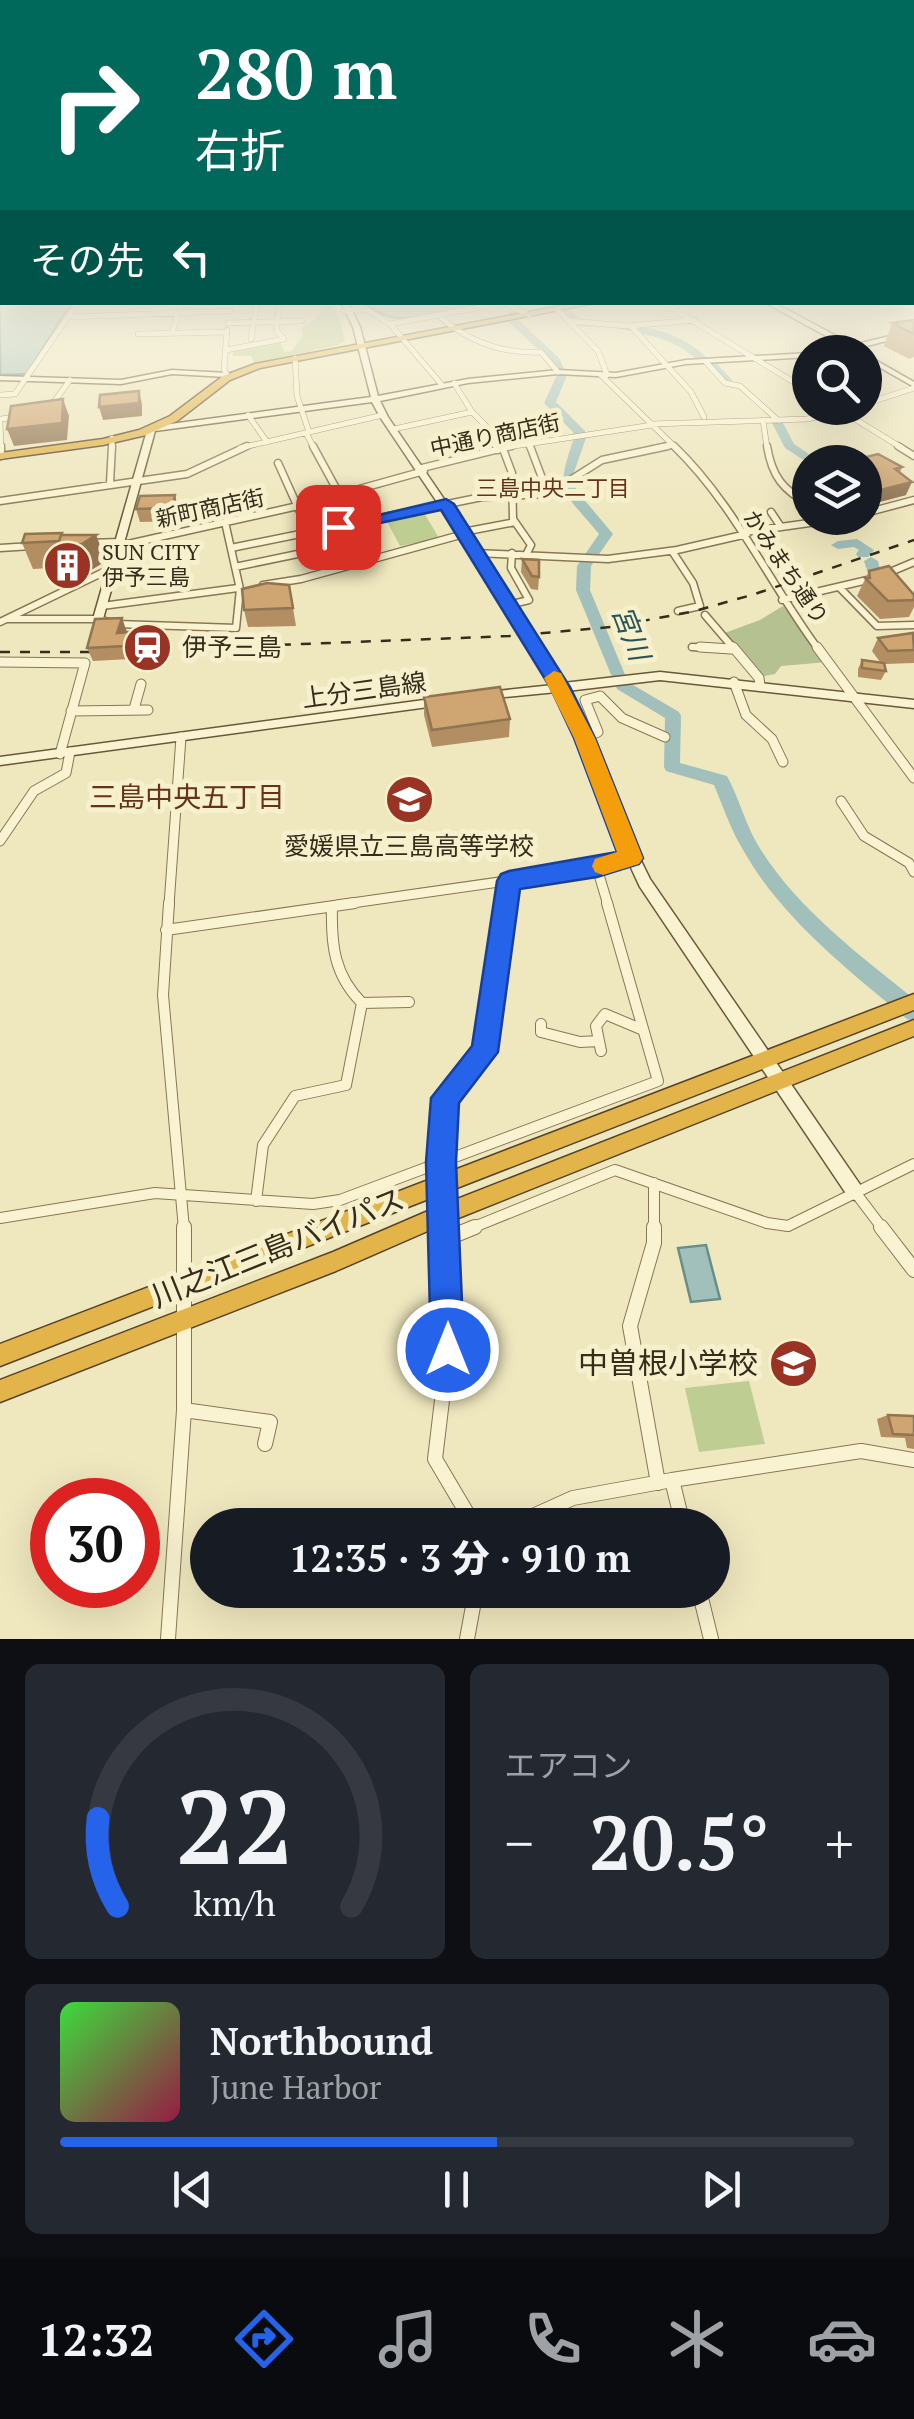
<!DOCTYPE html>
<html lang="ja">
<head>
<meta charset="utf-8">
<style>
  body { margin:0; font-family:"PT Serif","Noto Sans JP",serif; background:#242831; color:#f1f3f6; height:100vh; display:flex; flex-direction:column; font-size:38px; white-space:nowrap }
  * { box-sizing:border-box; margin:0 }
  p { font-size:32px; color:#9ea1a6 }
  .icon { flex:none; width:55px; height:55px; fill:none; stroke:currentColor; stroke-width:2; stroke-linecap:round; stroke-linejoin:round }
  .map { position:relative; height:1639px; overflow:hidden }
  .sheet { display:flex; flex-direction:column; gap:25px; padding:25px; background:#0d0f14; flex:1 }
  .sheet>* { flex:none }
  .hud { position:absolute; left:0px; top:0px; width:915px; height:305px; box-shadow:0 10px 40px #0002; background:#00695c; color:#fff; overflow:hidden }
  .fabs { position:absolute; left:792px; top:335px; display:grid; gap:20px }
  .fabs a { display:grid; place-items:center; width:90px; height:90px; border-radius:50%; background:#171b24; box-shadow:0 10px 40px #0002; font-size:50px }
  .speed { position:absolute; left:30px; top:1478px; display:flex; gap:20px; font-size:50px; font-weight:700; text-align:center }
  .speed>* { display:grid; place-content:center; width:130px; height:130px; border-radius:50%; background:#171b24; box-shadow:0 10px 40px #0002; line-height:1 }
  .speed .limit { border:15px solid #d22; background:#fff; color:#111 }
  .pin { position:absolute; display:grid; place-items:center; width:85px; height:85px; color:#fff; margin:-42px; border-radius:20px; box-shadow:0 5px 15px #0006 }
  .me { position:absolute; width:110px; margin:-55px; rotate:0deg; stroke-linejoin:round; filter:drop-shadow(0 0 8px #0008) }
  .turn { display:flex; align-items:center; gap:35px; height:210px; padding:0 30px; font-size:45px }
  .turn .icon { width:130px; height:130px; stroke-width:2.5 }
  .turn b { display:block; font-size:70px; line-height:85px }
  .then { display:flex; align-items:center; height:95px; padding:0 30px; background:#0003; gap:20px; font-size:38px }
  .big { font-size:75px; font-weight:800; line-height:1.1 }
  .sheet .card { flex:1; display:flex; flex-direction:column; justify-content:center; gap:15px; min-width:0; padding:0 35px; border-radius:15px; background:#242831 }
  .sheet .dial { align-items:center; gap:0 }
  .dial svg { height:260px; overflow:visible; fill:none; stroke:#363941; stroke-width:7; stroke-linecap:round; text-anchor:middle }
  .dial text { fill:#f1f3f6; stroke:none }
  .song { display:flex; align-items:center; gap:30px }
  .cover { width:120px; height:120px; border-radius:15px; background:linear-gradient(135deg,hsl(120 70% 55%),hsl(340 70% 35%)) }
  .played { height:10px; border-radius:5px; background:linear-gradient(90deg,#2563eb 55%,#363941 55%) }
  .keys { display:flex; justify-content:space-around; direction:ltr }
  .heat { display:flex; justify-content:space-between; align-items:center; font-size:55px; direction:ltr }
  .sheet .tiles { flex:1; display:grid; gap:25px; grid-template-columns:1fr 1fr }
  .card:last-child { grid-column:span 2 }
  .trip { position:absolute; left:190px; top:1508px; width:540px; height:100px; border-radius:50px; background:#171b24; box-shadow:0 10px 40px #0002; font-weight:800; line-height:100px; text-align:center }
  .menu { display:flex; height:160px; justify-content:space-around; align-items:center; background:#090b0e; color:#9ea1a6 }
  .menu .icon { width:70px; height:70px }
  .menu .on { color:#2563eb }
  .menu b { font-size:45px; color:#f1f3f6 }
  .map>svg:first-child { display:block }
  .green { fill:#becd91 }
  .cemetery { fill:#b5c191 }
  .water { fill:#a1c0bb; stroke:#698e8a; stroke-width:2.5 }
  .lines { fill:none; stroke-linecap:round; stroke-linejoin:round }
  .river { fill:#a1c0bb; fill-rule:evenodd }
  .street-far4-casing { stroke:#887756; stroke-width:6 }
  .street-far3-casing { stroke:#887756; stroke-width:9 }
  .street-far2-casing { stroke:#887756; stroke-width:11 }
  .street-far1-casing { stroke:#887756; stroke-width:12 }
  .street-casing { stroke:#887756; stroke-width:16 }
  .secondary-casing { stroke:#695839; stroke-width:3 }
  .highway-casing { stroke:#55442b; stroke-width:3 }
  .street-far4 { stroke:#faf3d1; stroke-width:5 }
  .street-far3 { stroke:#faf3d1; stroke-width:6 }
  .street-far2 { stroke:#faf3d1; stroke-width:9 }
  .street-far1 { stroke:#faf3d1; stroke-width:10 }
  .street { stroke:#faf3d1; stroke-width:14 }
  .secondary { fill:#faf3d1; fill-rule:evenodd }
  .highway { fill:#e3b44a; fill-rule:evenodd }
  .rail { stroke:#362c1b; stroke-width:2.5; stroke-dasharray:10 10; stroke-linecap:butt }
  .wall { fill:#b28e62 }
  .shaded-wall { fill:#917450 }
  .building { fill:#cfa572; stroke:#917450; stroke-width:2.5 }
  .route { fill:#2563eb; stroke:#184099; stroke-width:2.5 }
  .slow { fill:#f59e0b }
  .labels { text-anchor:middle; stroke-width:10; stroke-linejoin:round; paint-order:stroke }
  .far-street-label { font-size:22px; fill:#362c1b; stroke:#f6f0cd }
  .far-neighbourhood-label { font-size:22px; fill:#643319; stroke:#f6f0cd }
  .far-poi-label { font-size:22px; fill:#362c1b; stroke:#f6f0cd; text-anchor:start }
  .poi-label { font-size:25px; fill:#362c1b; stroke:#f6f0cd; text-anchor:start }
  .street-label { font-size:25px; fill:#362c1b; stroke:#f6f0cd }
  .water-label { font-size:28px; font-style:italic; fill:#2a5457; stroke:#f6f0cd }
  .neighbourhood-label { font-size:28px; fill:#643319; stroke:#f6f0cd }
  .near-street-label { font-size:30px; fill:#362c1b; stroke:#f6f0cd }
  .near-poi-label { font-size:30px; fill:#362c1b; stroke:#f6f0cd; text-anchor:end }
</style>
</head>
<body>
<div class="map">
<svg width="914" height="1639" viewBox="0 0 914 1639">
  <rect width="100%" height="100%" fill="#efe7be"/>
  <!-- green -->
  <path class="green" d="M329 303 339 317 345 341 338 345 255 363 251 356H233V350L280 342 284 352 292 351 303 335 301 328 314 320Z
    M423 511 439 538 400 546 385 518Z
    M749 1381 765 1444 699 1452 685 1388Z"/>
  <!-- cemetery -->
  <path class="cemetery" d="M783 606 828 662 781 666 775 674 760 677 722 634 760 620Z"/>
  <!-- water -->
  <path class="water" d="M0 288 2 302 75 303 65 313 27 374 0 375Z
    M364 303H487C447 310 400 334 364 303Z
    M706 1245 720 1299 691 1302 678 1248Z"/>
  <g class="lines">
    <!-- river -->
    <path class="river" d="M912 299 914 305 909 304 912 302Z
      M520 306 525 309 517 316 518 320 559 358 567 375 556 402 585 431 586 438 573 475 576 490 613 534 591 566 590 590 628 682 679 712 681 716 680 763 727 776C738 796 744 819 755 840 792 905 857 953 914 999V1021L907 1019C847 969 780 917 742 848 730 828 723 806 714 785L666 771 664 767 665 718 617 689 576 590 577 566 599 534C563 490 554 495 574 438L573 432 544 403 557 375 550 361 508 321 509 313Z
      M562 309H568L581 319 600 324C586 332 572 322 562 313Z
      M621 324C656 328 686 335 710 361L701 363C676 339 651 335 618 329V325Z
      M709 364H717L732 380V384H724L709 368Z
      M774 421H782L794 444 821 462 810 464 785 448 772 423Z
      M857 539 874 550 868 557H858L856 554 859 550 854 547 838 549 831 545 838 541Z
      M871 557 878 561 881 574 914 596V606L870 579 864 561Z"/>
    <defs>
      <path id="street-far4" d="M502 302 529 315
        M662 302 810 392
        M558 310 598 351 607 375
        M343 311 366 309 390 324 503 303
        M438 315C468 342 501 354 541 352L558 372
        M68 317 230 311
        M568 321 629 326 694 320
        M228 323 302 321
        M390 324 442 385
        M631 326 691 392 704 417
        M227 330 224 369 227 375
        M172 333 181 302
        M138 334 227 332
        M251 339 257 302
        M226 350 284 339 276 330 280 302
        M295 358 297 396 309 432
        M706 362 725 383 740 386 779 421
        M601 375 676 448
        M454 383 472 412
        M0 395 15 394 78 302
        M865 404 914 388
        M51 406 70 380
        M837 408 902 448
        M248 415 267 442
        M0 419 19 417
        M763 420 767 448
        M0 422 1 448
        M651 424 807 419 857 408
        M394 429 472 412 487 427 497 448
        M306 433 314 448
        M528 442 530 448
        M112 448V438
        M240 448 383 415
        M502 448 652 425
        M656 448 673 445"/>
      <path id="street-far3" d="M1 446V456
        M313 446 374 558
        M496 446 498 450
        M530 446 548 494
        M674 446C735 505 769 583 819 650
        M767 446C772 477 783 490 810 505
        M898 446 914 456
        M503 449 512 473 513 519 531 545 527 553
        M278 463 327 572
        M422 468 512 446
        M110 483 112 446
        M0 501 187 474 247 446
        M771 512 781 527
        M865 513 914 500
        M338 527 357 563
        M463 532 515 522
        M745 532 845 518
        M88 543 120 542
        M119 546 298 506 424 471
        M0 548 32 546
        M231 548 482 497 548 494 602 460 668 446
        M672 551 693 583 700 606 678 611
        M475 553 608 559 677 550 747 534
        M235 567 317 550
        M263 585 301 579 464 534
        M840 588 877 626 914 625
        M782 600 876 578 914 562
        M508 605 529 600 511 568 512 553
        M102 606 238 588
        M705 615 735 650
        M7 619H98L117 624 236 628 240 589 225 522
        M0 622 114 567
        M692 647 731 649"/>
      <path id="street-far2" d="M700 647 731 649
        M733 647 759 678 760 686
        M817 647 914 778
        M0 662 85 663 60 754
        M734 682 746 715 772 739 783 762
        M134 709 141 684
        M71 711 148 710
        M584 738 598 732 585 700 600 696 622 718 665 737
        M841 801 864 836 909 863 914 872
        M0 841 34 791 66 773 70 752
        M597 868 608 905
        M169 905 181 737
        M338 905 597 868 631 858
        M506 905 509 881"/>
      <path id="street-far1" d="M169 903 163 995 184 1229
        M166 930 355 903
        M362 1003 409 1002
        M541 1024V1032L580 1042 599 1041
        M601 1051 596 1026 605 1014 643 1030
        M654 1183V1229
        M855 1192 883 1229
        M256 1201 263 1145 295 1096 346 1085 362 1003C334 975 331 945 332 907
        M0 1218 155 1193 313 1204 340 1200 658 1081 607 903
        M444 1229 441 1162 445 1098 485 1052 506 903
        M469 1229 615 1170 767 1223 788 1226 914 1164"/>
      <path id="street" d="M443 1227 448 1350 435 1459 474 1525
        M654 1227V1243L630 1326 658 1483
        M881 1227 914 1270
        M443 1240 475 1227
        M184 1410 270 1422 265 1444
        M672 1480 683 1525
        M513 1525 573 1498 672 1480 861 1451 914 1460
        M699 1590 711 1639
        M168 1639 184 1410V1227
        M467 1639 476 1590"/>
      <path id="secondary" d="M341 302H348L360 327 378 396 468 379 558 370 616 373 686 360 810 353V357L686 364 616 377 558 374 468 383 380 401 388 417 502 584 563 683 660 672 914 700V708L660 680 567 691C598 752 619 818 650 879L861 1186 863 1192 861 1198 855 1200 849 1198 640 887C609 823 588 755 557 692L484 699 482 696 484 693 488 692 553 685 492 584 380 417 372 402 155 431 103 619 98 622 93 619 148 427 371 397 353 327Z
        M764 302H773L853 345 914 330V334L859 348 863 352 851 350 833 352V350L846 347Z
        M865 354 914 382V387L865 359Z
        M172 370 227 373 231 375 227 377 172 374 121 384 0 380V376L121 380Z
        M439 698 445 702 443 705 0 765V757Z"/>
      <path id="highway" d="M581 302H601L260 368 230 380 177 421 146 435 103 445 0 459V453L103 439 139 430 170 416 223 376 255 364Z
        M914 994V1010L0 1366V1344Z
        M914 1020V1036L446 1223 336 1271 0 1402V1380L333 1252 442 1205Z"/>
    </defs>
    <!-- street-far4 casing -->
    <use href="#street-far4" class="street-far4-casing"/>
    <!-- street-far3 casing -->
    <use href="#street-far3" class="street-far3-casing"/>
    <!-- street-far2 casing -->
    <use href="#street-far2" class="street-far2-casing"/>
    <!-- street-far1 casing -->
    <use href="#street-far1" class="street-far1-casing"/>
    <!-- street casing -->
    <use href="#street" class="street-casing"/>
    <!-- secondary casing -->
    <use href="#secondary" class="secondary-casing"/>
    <!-- highway casing -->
    <use href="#highway" class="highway-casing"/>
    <!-- street-far4 -->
    <use href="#street-far4" class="street-far4"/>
    <!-- street-far3 -->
    <use href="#street-far3" class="street-far3"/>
    <!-- street-far2 -->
    <use href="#street-far2" class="street-far2"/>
    <!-- street-far1 -->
    <use href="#street-far1" class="street-far1"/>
    <!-- street -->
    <use href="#street" class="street"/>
    <!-- secondary -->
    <use href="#secondary" class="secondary"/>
    <!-- highway -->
    <use href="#highway" class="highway"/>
    <!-- rail -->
    <path class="rail" d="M121 651 510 636 611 627 695 611 755 594 914 540
      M0 652H100"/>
  </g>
  <!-- wall -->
  <path class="wall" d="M914 320V357L909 359 884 346 892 323Z
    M865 462 902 467 900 473 906 495 868 505 865 503Z
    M178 508 175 521 140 522 136 509Z
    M62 533 63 535H96L106 561 91 570 68 571 66 567 33 569 22 543Z
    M522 559 539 577 538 590 531 589 521 572Z
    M869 571 914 595V607L909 617 880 619 857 596Z
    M289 585 296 626 248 627 244 610Z
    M127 632H129L133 645 130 659 93 661 87 648Z
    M914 635V663L885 664 886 671 881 680 858 677V669L862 660 880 662 872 651 878 638Z
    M424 697 510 719 509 737 432 747 424 715Z
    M888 1415 914 1416V1449L907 1448 905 1438 881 1437 877 1419Z"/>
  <!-- shaded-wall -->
  <path class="shaded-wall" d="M139 391 142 404V416L103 420 99 407Z
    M63 399 69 416 67 440 14 446 7 429Z
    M912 482 906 495 868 505 873 492Z
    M175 495 178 508 175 521 172 508Z
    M96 535 106 561 91 570 82 544Z
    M122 618 127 632 122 646 117 633Z
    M129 632 133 645 130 659 125 646Z"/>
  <!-- building -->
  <path class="building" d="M914 320V334L892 323Z
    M139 391V403L99 407 100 395Z
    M63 399 62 423 7 429 11 406Z
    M878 454 902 467 895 469 912 482 873 492 865 487V462H846Z
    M175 495 172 508 136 509 140 496Z
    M62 533 59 541 22 543 25 534Z
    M61 535H96L82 544 58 545Z
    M522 559 539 560V577L532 576Z
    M889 566 914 595V600L888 601 865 578H870L869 571Z
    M267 583 289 585 293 608 244 610 242 589Z
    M122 618 117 633 129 632 125 646 87 648 95 619Z
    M913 633 914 650 888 651 878 638Z
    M862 660 884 663 886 671 862 668Z
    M500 687 510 719 432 730 424 697Z
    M888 1415 914 1416V1435L893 1434Z"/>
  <!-- sky -->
  <linearGradient id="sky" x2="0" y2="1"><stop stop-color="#8bb9d6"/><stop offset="0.56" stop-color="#f8f4e2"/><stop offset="1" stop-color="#f8f4e2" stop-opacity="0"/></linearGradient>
  <rect width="914" height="518" fill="url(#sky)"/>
  <!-- route -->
  <path class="route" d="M446 499 454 504 570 687 595 738 643 858 639 864 597 877 520 889 498 1052 459 1103 456 1162 464 1350 459 1362 448 1367 436 1362 431 1350 426 1162 431 1098 472 1046 497 881 501 874 509 871 617 852 574 738 550 687 441 510 338 532 329 527Z"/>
  <!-- slow -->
  <path class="slow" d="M554 671 561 673 595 738 643 858 639 864 603 875 595 872 592 866 595 859 617 852 574 738 544 678Z"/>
  <!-- icons -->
  <defs>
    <symbol id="building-disc" viewBox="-11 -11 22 22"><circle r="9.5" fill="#993324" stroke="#f6f0cd"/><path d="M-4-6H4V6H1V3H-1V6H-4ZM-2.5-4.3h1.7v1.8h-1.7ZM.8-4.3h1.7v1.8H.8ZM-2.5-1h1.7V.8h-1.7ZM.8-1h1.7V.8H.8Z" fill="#fff"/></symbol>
    <symbol id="station-disc" viewBox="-11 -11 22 22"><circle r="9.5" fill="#993324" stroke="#f6f0cd"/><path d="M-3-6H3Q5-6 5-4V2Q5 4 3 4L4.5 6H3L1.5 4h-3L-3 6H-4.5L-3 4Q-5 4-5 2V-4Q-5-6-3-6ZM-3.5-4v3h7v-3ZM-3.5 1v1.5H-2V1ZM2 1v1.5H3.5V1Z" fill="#fff"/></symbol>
    <symbol id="school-disc" viewBox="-11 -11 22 22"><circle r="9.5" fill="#993324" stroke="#f6f0cd"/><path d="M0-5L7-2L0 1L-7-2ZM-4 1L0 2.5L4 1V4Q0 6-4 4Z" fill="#fff"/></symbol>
  </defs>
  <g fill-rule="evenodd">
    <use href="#building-disc" x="40" y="538" width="55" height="55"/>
    <use href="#station-disc" x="120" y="620" width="55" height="55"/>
    <use href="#school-disc" x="382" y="772" width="55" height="55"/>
    <use href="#school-disc" x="766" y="1336" width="55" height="55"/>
  </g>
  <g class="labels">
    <!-- far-street labels -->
    <g class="far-street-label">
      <text transform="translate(495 435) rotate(-12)" y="8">中通り商店街</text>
      <text transform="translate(210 508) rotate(-12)" y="8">新町商店街</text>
      <text transform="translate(786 567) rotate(56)" y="8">かみまち通り</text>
    </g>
    <!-- far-neighbourhood labels -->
    <g class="far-neighbourhood-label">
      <text x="553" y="496">三島中央二丁目</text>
    </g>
    <!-- far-poi labels -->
    <g class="far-poi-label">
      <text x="102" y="560">SUN CITY<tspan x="102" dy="25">伊予三島</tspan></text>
    </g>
    <!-- poi labels -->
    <g class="poi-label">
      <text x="182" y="656">伊予三島</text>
      <text x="409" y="855" text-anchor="middle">愛媛県立三島高等学校</text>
    </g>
    <!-- street labels -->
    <g class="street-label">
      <text transform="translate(364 690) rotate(-8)" y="9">上分三島線</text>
    </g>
    <!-- water labels -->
    <g class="water-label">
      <text transform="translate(631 633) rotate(69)" y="10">宮川</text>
    </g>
    <!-- neighbourhood labels -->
    <g class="neighbourhood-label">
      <text x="187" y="807">三島中央五丁目</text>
    </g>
    <!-- near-street labels -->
    <g class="near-street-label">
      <text transform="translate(278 1248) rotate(-22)" y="10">川之江三島バイパス</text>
    </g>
    <!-- near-poi labels -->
    <g class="near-poi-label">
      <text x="758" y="1374">中曽根小学校</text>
    </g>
  </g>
</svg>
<div class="fabs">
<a><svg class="icon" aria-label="search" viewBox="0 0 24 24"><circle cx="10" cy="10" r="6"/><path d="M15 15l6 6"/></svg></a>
<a><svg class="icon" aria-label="layers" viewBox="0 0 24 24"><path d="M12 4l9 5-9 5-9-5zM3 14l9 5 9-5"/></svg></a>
</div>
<div class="speed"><div class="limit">30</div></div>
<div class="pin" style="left:338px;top:527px;background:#d93025"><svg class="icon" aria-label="arrive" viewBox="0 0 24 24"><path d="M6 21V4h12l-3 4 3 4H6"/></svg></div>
<svg class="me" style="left:448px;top:1350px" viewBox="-20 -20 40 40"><circle r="17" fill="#2563eb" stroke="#fff" stroke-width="3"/><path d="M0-11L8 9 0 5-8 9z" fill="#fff"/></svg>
<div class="trip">12:35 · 3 分 · 910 m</div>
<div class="hud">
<div class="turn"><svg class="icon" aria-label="right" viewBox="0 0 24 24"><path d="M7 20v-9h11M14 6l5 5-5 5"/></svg><div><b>280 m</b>右折</div></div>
<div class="then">その先<svg class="icon" aria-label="left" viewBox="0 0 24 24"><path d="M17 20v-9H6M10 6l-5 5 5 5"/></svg></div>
</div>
</div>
<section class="sheet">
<div class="tiles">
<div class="card dial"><svg viewBox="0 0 100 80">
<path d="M14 69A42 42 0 1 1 86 69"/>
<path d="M14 69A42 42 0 0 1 8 42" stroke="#2563eb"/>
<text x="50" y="56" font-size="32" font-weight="700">22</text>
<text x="50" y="72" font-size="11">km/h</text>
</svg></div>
<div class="card"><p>エアコン</p>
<div class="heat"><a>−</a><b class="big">20.5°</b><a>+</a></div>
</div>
<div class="card">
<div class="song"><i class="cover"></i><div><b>Northbound</b><p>June Harbor</p></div></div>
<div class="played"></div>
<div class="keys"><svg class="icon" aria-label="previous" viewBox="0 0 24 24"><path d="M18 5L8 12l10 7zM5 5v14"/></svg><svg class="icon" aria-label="pause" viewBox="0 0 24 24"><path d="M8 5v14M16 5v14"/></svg><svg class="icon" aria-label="next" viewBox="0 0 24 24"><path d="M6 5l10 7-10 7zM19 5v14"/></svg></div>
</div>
</div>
</section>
<nav class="menu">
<b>12:32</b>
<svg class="icon on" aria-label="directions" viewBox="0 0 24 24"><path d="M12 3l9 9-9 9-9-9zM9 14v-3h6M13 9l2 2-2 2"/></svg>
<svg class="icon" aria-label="music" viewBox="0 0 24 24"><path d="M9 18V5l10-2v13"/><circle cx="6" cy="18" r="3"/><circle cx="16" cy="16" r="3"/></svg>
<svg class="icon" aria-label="phone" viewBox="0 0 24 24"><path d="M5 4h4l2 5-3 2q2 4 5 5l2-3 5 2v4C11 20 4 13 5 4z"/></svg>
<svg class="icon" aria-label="climate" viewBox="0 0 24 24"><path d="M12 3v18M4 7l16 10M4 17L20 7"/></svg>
<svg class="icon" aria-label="car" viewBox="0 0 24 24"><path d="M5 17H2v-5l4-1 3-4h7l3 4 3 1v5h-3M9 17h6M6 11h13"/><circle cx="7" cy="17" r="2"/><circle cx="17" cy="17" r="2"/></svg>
</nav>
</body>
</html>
